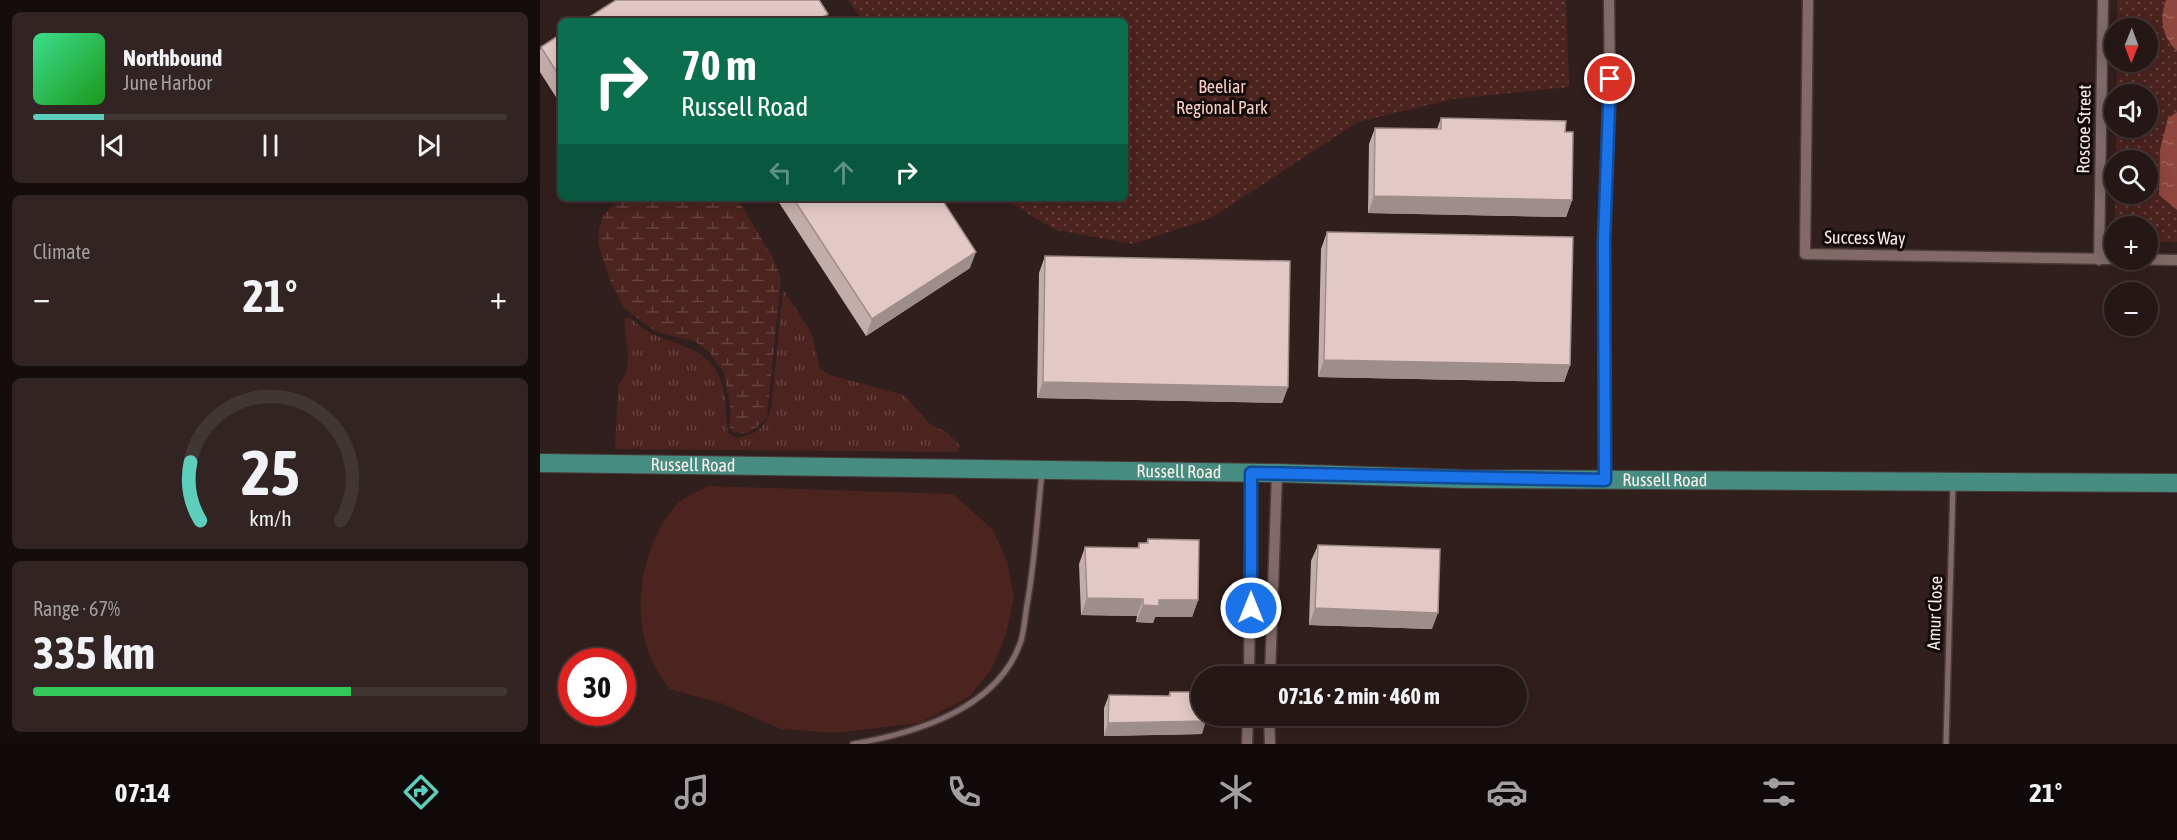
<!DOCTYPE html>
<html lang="en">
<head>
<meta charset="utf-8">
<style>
  body { margin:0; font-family:"Asap Condensed",sans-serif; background:#312423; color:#f1f3f6; height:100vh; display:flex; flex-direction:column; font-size:22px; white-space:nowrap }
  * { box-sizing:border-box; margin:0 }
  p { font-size:20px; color:#a39fa1 }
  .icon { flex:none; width:33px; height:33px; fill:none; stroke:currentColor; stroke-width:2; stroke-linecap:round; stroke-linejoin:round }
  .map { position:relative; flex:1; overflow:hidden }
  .drawer { display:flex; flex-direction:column; gap:12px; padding:12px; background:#140d0c; width:540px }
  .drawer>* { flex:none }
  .banner { position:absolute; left:18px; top:18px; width:570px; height:183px; border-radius:9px; box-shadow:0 3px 15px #0003,0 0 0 2px #423635; background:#0b6e4f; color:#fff; overflow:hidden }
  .needle { width:39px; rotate:181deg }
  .fabs { position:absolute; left:1564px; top:18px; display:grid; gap:12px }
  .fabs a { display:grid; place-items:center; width:54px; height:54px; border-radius:50%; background:#251716; box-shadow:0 3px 15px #0003,0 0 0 2px #423635; font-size:30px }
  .speed { position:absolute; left:18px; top:648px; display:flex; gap:12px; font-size:30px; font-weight:700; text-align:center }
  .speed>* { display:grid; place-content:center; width:78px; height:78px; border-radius:50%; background:#251716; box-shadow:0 3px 15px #0003,0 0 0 2px #423635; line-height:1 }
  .speed .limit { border:9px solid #d22; background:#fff; color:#111 }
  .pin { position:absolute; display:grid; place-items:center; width:51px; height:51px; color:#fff; margin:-26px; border:3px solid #fff; border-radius:50%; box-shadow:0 2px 6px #0007 }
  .me { position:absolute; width:66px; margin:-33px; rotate:0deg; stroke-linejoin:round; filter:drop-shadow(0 0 4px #0008) }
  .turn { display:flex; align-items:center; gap:21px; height:126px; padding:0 24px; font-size:27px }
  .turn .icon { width:78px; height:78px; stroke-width:2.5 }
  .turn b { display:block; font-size:42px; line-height:51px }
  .lanes { display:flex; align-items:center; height:57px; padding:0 24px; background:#0003; justify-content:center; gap:30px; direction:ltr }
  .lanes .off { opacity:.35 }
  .big { font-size:45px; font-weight:700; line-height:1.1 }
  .drawer .widget { flex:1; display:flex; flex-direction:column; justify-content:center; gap:9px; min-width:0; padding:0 21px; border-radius:9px; background:#312423 }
  .drawer .dial { align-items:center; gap:0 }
  .dial svg { height:156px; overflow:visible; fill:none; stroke:#423635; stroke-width:7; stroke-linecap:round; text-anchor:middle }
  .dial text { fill:#f1f3f6; stroke:none }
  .song { display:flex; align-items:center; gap:18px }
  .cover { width:72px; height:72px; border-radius:9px; background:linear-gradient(135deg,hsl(150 70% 55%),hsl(120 70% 35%)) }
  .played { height:6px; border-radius:3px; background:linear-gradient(90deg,#5ccebb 15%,#423635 15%) }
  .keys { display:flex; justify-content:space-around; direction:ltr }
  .heat { display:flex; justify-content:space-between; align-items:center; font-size:33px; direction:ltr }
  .charge { height:9px; border-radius:4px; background:linear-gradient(90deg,#34c759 67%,#423635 0) }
  .trip { position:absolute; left:651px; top:666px; width:336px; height:60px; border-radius:30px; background:#251716; box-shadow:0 3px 15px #0003,0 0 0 2px #423635; font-weight:700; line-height:60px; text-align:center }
  .dock { display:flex; height:96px; justify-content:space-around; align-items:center; background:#0f0909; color:#a39fa1 }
  .dock .icon { width:42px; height:42px }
  .dock .on { color:#5ccebb }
  .dock b { font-size:27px; color:#f1f3f6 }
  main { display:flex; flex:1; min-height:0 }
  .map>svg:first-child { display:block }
  .grass { fill:url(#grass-tufts) }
  .wetland { fill:url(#wetland-marsh) }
  .park { fill:url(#park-dots) }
  .pitch { fill:#4b231f }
  .water { fill:url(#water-ripples) }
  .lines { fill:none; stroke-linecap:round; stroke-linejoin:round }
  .service-casing { stroke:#4b3a39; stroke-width:8 }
  .minor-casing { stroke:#4b3a39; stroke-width:13 }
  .primary-casing { stroke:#4b3a39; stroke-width:20 }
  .service { stroke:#816a67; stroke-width:5 }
  .minor { stroke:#816a67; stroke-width:10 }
  .primary { stroke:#468c80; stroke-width:18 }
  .wall { fill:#c3adaa }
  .shaded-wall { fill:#9f8d8b }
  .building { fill:#e3c9c6; stroke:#9f8d8b; stroke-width:1.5 }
  .route-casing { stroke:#114b97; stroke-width:15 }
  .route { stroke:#1a73e8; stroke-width:10 }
  .labels { text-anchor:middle; stroke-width:6; stroke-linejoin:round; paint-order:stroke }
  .park-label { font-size:18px; fill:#facdc7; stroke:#130b0a }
  .street-label { font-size:18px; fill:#fbedeb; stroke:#130b0a }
</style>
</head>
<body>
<main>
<section class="drawer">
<div class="widget">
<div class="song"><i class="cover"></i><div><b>Northbound</b><p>June Harbor</p></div></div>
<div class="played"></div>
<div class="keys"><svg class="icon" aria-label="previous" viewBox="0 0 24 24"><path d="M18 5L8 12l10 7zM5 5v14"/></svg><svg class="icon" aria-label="pause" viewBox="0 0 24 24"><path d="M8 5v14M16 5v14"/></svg><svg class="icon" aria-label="next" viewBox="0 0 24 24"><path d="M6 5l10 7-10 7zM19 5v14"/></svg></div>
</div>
<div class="widget"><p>Climate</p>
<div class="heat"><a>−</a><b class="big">21°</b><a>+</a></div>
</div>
<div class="widget dial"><svg viewBox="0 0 100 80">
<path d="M14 69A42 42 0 1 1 86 69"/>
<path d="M14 69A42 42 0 0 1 9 39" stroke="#5ccebb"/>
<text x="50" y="56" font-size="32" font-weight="700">25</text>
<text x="50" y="72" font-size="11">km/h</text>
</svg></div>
<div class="widget"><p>Range · 67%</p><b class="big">335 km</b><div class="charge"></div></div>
</section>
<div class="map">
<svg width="1637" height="744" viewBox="0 0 1637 744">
  <defs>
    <pattern id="grass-tufts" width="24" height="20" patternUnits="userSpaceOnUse" patternTransform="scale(1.5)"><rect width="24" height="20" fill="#4b231f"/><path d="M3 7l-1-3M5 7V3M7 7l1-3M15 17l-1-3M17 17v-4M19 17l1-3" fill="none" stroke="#664340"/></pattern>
    <pattern id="wetland-marsh" width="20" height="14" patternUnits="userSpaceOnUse" patternTransform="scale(1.5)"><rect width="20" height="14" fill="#4b231f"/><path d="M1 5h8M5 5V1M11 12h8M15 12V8" fill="none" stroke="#664340"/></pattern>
    <pattern id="park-dots" width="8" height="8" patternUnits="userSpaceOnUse" patternTransform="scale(1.5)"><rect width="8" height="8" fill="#4b231f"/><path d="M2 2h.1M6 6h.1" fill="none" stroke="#664340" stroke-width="1.8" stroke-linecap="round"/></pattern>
    <pattern id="water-ripples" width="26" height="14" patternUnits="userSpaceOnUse" patternTransform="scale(1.5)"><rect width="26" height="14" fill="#8e463f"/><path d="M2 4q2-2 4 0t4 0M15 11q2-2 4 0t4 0" fill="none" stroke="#9f615b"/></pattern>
  </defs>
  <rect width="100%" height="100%" fill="#311f1d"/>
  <!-- grass -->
  <path class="grass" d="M243 289 272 334 280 369 290 375 364 395 391 425 407 432 420 446 417 452 75 449 78 386 87 371 88 356 84 319 90 318C98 324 107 333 117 336 141 346 169 350 180 378 187 396 185 414 188 433L197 438C217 433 225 429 231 408Z"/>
  <!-- wetland -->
  <path class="wetland" d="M84 198H197L233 258 241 278 227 417C217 428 208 437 193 432L189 425 191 411 184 373 170 353 156 342 117 332 101 321 83 307 70 280 58 243 59 229 63 216 73 205Z"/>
  <!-- park -->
  <path class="park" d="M308 0H1026L1029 87 913 99 818 122 671 218 593 244 516 230 461 198H585V21H323Z
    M1577 0H1637V242H1608V226H1575V242V194H1608V160H1576V128H1608V94H1576L1577 62H1608V28H1577Z"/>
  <!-- pitch -->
  <path class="pitch" d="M167 486 413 494 453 530 467 561 474 597 466 635 451 670 429 697 379 723 294 733 241 729 181 703 129 689C123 680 117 671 112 661 90 613 101 545 136 505 143 497 158 492 167 486Z"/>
  <!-- water -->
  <path class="water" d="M1626 0H1637V51C1622 36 1619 19 1626 0Z
    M1637 112V210L1619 195 1620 150 1628 118Z"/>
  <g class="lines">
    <defs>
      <path id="service" d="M313 744C376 733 458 709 481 641 484 630 485 617 487 605 495 561 497 517 502 473
        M1406 744 1413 485"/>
      <path id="minor" d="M1268 0 1265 254 1637 260
        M1559 260 1563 0
        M1065 480 1064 242 1070 99 1069 0
        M709 676 711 473
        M730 676 737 473
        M729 716 730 744
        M707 744 708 716"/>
      <g id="primary">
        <path id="s1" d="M0 463 737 473 923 479 1637 483"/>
      </g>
    </defs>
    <!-- service casing -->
    <use href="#service" class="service-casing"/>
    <!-- minor casing -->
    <use href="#minor" class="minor-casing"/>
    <!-- primary casing -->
    <use href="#primary" class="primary-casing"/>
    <!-- service -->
    <use href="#service" class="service"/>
    <!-- minor -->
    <use href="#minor" class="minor"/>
    <!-- primary -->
    <use href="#primary" class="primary"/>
  </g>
  <!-- wall -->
  <path class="wall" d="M21 34V105L0 72V50L1 47Z
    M901 118 1025 132 1032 200 1026 217 828 213 829 144 835 128 897 129Z
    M236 198H401L430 268 326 336Z
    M787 232 1030 365 1024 382 778 377 781 249Z
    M505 256 748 387 742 403 497 398 499 273Z
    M608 539 658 600 652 617H615L613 623 596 622 597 616 541 615 539 564 545 547 597 548 599 543H606Z
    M778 545 892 629 769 625 771 561Z
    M630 692 662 716V734L564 736V708L569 695 628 696Z"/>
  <!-- shaded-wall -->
  <path class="shaded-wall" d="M288 14 285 21H276Z
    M834 196 1032 200 1026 217 828 213Z
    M436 252 430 268 326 336 332 319Z
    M784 360 1030 365 1024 382 778 377Z
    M503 382 748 387 742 403 497 398Z
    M547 598 603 599 597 616 541 615Z
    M619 600H658L652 617H615L613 623 596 622 603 605Z
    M775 608 898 613 892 629 769 625Z
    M666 721 662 734 564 736 568 723Z"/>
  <!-- building -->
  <path class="building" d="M76 0H279L288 14 276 21H43Z
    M21 34V79L1 47Z
    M901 118 1026 121 1025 132H1033L1032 200 834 196 835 128 901 129Z
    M253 198H401L436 252 332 319Z
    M787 232 1033 237 1030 365 784 360Z
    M505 256 750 261 748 387 503 382Z
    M608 539 659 540 658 600H619V606L603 605V599L547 598 545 547 599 548V543H608Z
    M778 545 900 549 898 613 775 608Z
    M630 692H662V716H666V721L568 723 569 695 630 696Z"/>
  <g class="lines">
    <defs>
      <path id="route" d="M711 608V473L1065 480 1064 242 1070 79"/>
    </defs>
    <!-- route casing -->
    <use href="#route" class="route-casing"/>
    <!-- route -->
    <use href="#route" class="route"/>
  </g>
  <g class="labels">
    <!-- park labels -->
    <g class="park-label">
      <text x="682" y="93">Beeliar<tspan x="682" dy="21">Regional Park</tspan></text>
    </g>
    <!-- street labels -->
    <g class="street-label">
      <text transform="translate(1544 129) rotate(-89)" y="6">Roscoe Street</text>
      <text transform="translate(1325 238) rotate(1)" y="6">Success Way</text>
      <text dy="6" stroke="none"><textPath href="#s1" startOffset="153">Russell Road</textPath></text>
      <text dy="6" stroke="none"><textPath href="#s1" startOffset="639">Russell Road</textPath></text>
      <text dy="6" stroke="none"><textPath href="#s1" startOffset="1125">Russell Road</textPath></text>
      <text transform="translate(1395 613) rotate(-88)" y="6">Amur Close</text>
    </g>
  </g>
</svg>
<div class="fabs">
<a><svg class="needle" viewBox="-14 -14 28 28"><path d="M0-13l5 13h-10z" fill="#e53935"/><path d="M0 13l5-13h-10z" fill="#a39fa1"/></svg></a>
<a><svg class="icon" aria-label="sound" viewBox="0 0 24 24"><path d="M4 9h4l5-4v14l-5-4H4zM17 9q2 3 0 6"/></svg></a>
<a><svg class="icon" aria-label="search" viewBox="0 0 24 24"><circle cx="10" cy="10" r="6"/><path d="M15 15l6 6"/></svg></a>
<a>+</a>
<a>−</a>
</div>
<div class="speed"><div class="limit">30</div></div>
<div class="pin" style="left:1070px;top:79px;background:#d93025"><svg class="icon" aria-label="arrive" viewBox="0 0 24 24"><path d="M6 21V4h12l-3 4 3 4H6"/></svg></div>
<svg class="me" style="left:711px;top:608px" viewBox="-20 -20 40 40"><circle r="17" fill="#1a73e8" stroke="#fff" stroke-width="3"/><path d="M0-11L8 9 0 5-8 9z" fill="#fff"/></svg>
<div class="trip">07:16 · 2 min · 460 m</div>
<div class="banner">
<div class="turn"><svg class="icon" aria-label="right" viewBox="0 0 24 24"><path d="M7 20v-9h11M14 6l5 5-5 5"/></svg><div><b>70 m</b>Russell Road</div></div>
<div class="lanes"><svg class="icon off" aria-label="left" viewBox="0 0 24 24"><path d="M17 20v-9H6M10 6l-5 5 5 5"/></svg><svg class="icon off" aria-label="ahead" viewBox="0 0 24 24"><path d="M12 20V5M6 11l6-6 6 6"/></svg><svg class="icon" aria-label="right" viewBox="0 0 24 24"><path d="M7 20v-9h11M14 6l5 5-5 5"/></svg></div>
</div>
</div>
</main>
<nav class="dock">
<b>07:14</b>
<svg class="icon on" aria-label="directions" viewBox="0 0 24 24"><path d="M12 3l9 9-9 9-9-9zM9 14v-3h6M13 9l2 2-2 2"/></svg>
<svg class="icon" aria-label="music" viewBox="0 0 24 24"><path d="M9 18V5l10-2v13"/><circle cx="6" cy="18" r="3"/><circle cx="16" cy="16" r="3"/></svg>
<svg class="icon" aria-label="phone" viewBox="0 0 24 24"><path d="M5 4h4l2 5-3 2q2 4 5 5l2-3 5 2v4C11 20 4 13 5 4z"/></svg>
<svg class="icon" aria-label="climate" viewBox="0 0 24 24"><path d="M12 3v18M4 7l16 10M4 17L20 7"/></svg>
<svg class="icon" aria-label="car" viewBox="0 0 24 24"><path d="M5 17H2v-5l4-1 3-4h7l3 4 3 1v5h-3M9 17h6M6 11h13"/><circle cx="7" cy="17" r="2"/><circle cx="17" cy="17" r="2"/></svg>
<svg class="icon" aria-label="filters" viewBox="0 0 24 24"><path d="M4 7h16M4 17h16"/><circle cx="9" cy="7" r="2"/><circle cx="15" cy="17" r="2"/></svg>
<b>21°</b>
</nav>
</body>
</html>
